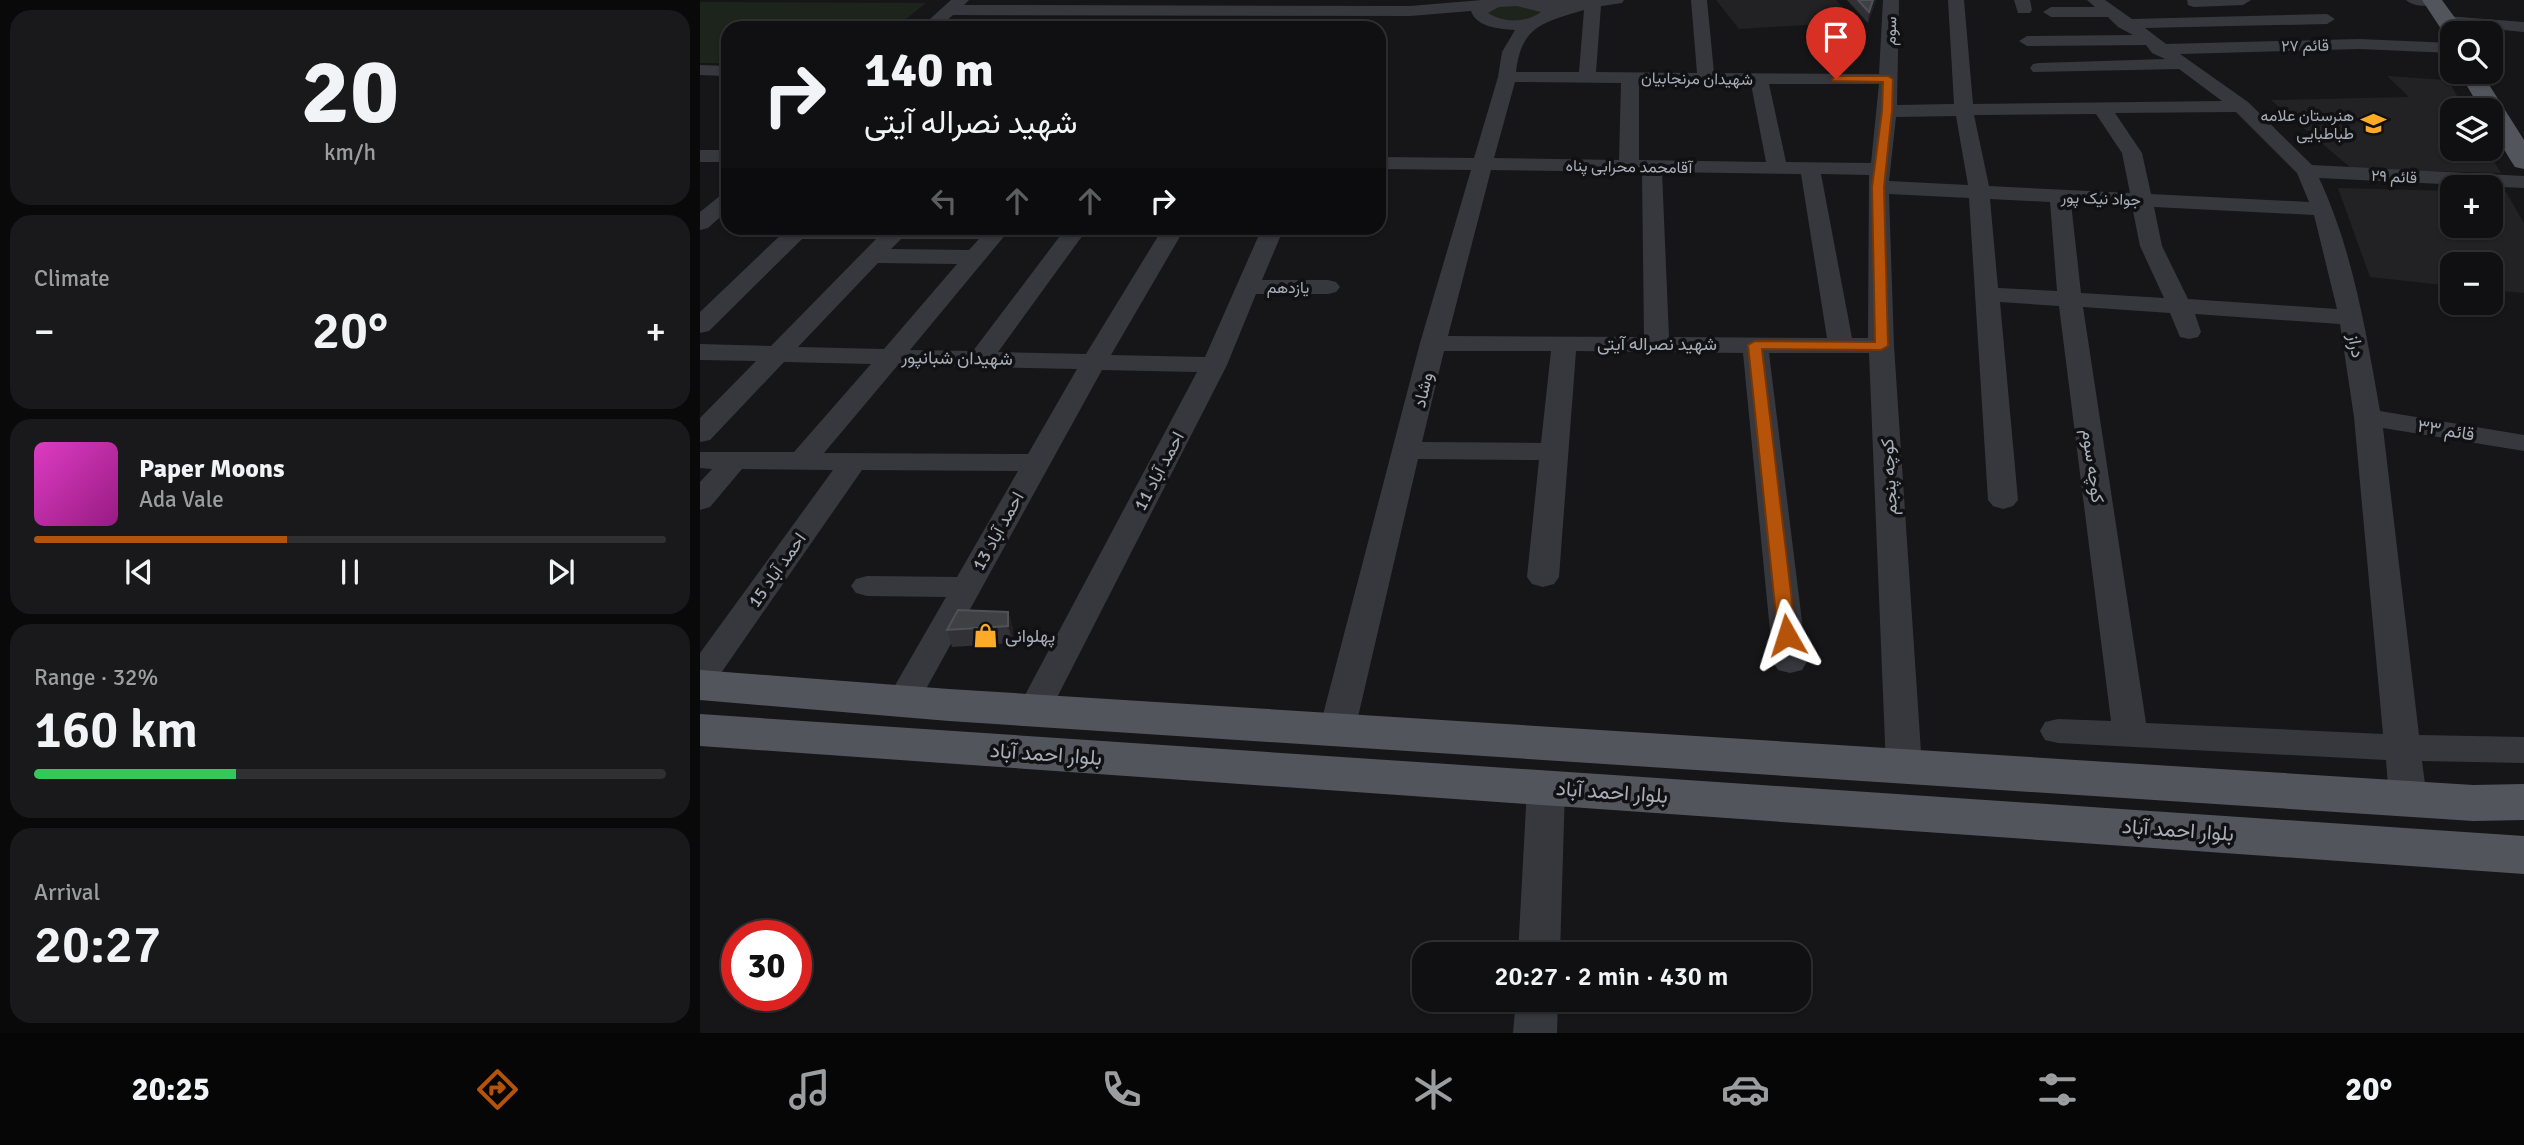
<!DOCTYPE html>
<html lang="en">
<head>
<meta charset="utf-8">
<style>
  body { margin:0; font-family:Signika,Vazirmatn,sans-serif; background:#19191b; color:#f1f3f6; height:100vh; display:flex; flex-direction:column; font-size:26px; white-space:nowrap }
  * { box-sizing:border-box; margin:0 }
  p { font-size:23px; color:#9c9d9f }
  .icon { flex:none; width:38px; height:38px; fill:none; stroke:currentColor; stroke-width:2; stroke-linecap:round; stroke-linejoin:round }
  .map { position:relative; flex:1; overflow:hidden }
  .sheet { display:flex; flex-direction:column; gap:10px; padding:10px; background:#09090a; width:700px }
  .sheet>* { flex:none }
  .banner { position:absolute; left:21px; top:21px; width:665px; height:214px; border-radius:21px; box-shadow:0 2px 5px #0004,0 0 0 2px #303032; background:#101012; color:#f1f3f6; overflow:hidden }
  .buttons { position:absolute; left:1740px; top:21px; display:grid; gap:14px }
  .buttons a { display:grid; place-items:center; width:63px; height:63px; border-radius:14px; background:#101012; box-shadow:0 2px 5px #0004,0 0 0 2px #303032; font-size:35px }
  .speed { position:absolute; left:21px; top:920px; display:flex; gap:14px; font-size:35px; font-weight:700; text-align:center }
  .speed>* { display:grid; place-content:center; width:91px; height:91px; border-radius:50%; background:#101012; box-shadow:0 2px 5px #0004,0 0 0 2px #303032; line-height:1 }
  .speed .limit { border:10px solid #d22; background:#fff; color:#111 }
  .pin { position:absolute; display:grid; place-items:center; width:60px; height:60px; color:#fff; margin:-72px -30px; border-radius:50% 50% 50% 0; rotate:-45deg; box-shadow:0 0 7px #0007 }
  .pin .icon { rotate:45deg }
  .me { position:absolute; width:77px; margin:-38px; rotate:354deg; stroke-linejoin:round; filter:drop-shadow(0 0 5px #0008) }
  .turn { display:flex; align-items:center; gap:24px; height:147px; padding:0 28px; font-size:32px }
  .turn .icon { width:91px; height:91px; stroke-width:2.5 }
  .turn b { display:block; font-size:49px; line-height:60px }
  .lanes { display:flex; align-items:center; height:66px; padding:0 28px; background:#0003; justify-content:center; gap:35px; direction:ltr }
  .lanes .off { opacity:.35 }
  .big { font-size:52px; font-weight:600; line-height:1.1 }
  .sheet .widget { flex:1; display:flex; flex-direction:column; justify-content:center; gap:10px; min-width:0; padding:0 24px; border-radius:21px; background:#19191b }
  .sheet .dial { align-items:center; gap:0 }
  .dial b { font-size:91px; line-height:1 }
  .song { display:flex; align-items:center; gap:21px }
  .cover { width:84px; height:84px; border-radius:10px; background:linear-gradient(135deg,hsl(310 70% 55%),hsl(310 70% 35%)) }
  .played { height:7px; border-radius:4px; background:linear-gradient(90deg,#b45309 40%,#303032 40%) }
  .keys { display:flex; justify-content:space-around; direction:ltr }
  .heat { display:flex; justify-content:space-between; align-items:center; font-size:38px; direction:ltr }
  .charge { height:10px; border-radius:5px; background:linear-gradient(90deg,#34c759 32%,#303032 0) }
  .trip { position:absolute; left:712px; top:942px; width:399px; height:70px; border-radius:21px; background:#101012; box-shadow:0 2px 5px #0004,0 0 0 2px #303032; font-weight:600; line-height:70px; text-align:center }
  .dock { display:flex; height:112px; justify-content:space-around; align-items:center; background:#060607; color:#9c9d9f }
  .dock .icon { width:49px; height:49px }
  .dock .current { color:#b45309 }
  .dock b { font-size:32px; color:#f1f3f6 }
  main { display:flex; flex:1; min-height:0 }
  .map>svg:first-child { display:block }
  .built { fill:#222225 }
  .green { fill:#1c241c }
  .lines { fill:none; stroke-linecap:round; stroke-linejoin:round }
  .minor { fill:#37383e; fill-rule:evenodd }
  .major { fill:#53555d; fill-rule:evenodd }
  .wall { fill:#323236 }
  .shaded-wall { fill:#212124 }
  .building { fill:#3e4044; stroke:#4f5156; stroke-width:2 }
  .route { fill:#b45309; stroke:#753606; stroke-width:2 }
  .labels { text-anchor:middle; stroke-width:7; stroke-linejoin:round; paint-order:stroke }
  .far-street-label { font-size:16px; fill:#a7aeb9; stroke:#111113 }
  .far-poi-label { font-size:16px; fill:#a7aeb9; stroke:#111113; text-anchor:end }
  .street-label { font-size:18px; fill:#a7aeb9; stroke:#111113 }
  .poi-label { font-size:18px; fill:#a7aeb9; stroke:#111113; text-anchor:start }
  .near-street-label { font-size:21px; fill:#a7aeb9; stroke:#111113 }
</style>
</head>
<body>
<main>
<section class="sheet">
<div class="widget dial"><b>20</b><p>km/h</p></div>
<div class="widget"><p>Climate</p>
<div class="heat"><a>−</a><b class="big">20°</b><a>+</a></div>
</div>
<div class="widget">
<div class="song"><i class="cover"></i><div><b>Paper Moons</b><p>Ada Vale</p></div></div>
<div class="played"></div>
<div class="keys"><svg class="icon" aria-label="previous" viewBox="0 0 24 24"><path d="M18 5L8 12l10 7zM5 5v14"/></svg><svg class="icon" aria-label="pause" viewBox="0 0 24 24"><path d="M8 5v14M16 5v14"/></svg><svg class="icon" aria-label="next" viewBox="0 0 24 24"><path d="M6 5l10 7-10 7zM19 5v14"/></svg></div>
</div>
<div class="widget"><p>Range · 32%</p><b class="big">160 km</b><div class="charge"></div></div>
<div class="widget"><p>Arrival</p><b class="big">20:27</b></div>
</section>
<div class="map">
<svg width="1824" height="1033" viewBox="0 0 1824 1033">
  <rect width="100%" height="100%" fill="#161618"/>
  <!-- built -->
  <path class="built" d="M1016 0H1136L1156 22 1039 29Z
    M1687 76 1748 80 1765 110H1752V149H1787L1801 173 1652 169 1571 100 1709 97Z
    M1638 188 1752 191V226H1790V192H1806L1824 223V293L1790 290V264H1752V286L1670 277Z"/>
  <!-- green -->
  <path class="green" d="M0 2 226 3 195 28H28V63H0Z
    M806 3 847 11 819 22 785 16 784 13Z"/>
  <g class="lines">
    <!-- minor -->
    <path class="minor" d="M251 0H269L264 5 710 6 782 0H924L922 3 901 6 896 72 997 73 991 0H1007L1014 73 1179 74 1183 0H1199L1197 105 1254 104 1248 0H1264L1273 104 1522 101 1479 69 1333 72 1330 68 1333 64 1339 63 1465 59 1452 53 1446 45 1327 46 1319 41 1327 36 1433 35 1418 27 1408 17H1351L1343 12 1351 7H1395L1387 0H1405L1432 19 1627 14 1635 19 1627 24 1445 28 1466 44 1659 39 1752 43V53L1659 49 1480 54 1548 102 1612 165 1824 176V188L1619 178C1653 251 1666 332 1680 411L1824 435V451L1683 428 1719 735 1824 737V763L1722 761 1727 799 1721 809 1708 813 1695 809 1689 799 1686 760 1358 743 1345 740 1340 731 1345 722 1358 719 1411 721 1359 306 1300 302 1318 500 1313 506 1303 509 1293 506 1288 500 1269 198 1189 194 1194 346 1222 767 1217 776 1204 780 1191 776 1186 767 1169 353H1069L1107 662 1102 670 1090 673 1078 670 1073 662 1043 353 876 351 859 577 854 584 843 587 832 584 827 577 839 460 718 459 655 730 650 739 637 742 624 739 619 730 720 343 771 170 679 169V157L774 158 798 77 802 52 815 30C799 29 776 27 771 11L710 16 253 15 238 28H220ZM817 6 841 12C826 23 804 23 788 13L799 7ZM884 10 879 72H816C821 25 845 22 884 10ZM815 82 921 83 919 160 794 158ZM939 83 1051 84 1066 162 939 160ZM1069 84H1179L1171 163 1086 162ZM1536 112 1597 173 1609 202 1451 194 1442 153 1415 113ZM1396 114 1422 153 1430 193 1289 186 1274 115ZM1256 116 1268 185 1189 181 1196 117ZM791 170 942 172 944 337 748 336ZM962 172 1101 174 1127 338 969 337ZM1121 174 1169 175 1168 338H1152ZM1290 199 1350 202 1357 291 1298 288ZM1371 203 1432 206 1440 246 1464 298 1381 293ZM1454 207 1614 215 1637 309 1488 299 1462 246ZM1383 307 1470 313 1480 337 1489 339 1498 337 1501 332 1495 314 1640 324 1654 417 1683 734 1446 723ZM744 351H851L841 443 722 442Z
      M1314 0H1330L1332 10 1330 13H1318Z
      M1487 0H1551L1543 5 1494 7 1488 5Z
      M1706 0H1739L1740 1C1733 8 1713 7 1706 0Z
      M1746 16 1824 22V32L1740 24 1738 21 1740 18Z
      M0 65 28 66V76L0 75Z
      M0 150H28V162H0Z
      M28 193V210L8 228 0 230V212L21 195Z
      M88 228H311L210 350 273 351 366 228H388L298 352 386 354 463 228H485L411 355 505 357 562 228H584L562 280H628L636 282 640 287 636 292 628 294H556L527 365 346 719 334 722 322 719 317 710 497 372 402 370 215 709 203 713 191 709 186 701 246 597 167 596 156 593 151 586 156 579 167 576 257 577 318 471 162 470 12 686 0 689V653L133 470 42 469 10 507 0 510V482L12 469 0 468V452H94L171 364 84 362 10 440 0 442V418L56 361 0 360V344L71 346 176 239H102L9 331 0 333V312ZM201 239H279L269 250 191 249ZM178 263 257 264 184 349 98 347ZM198 365 377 369 328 454 124 453Z
      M846 774 859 778 865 788 860 954H818L827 788 833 778Z
      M816 999H858L857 1033H813Z"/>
    <!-- major -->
    <path class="major" d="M1722 0H1742L1766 33H1752V39L1747 38Z
      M1759 72H1781L1824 140V169L1815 167 1811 161 1790 126V110H1781Z
      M0 670 249 689 1773 785 1824 784V820L1773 821 249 721 0 700Z
      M0 714 1824 836V874L0 746Z"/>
  </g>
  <!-- wall -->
  <path class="wall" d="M1147 0H1176L1168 23Z
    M308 612 313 629V643L252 647 247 630Z"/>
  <!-- shaded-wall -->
  <path class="shaded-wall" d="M1173 0H1176L1168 23 1169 12Z
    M308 612 313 629V643L308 626Z"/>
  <!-- building -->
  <path class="building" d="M1158 0H1173L1169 12Z
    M258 610 308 612V626L247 630Z"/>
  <!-- route -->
  <path class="route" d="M1136 76H1188L1193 79 1192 111 1184 187 1188 346 1181 350 1062 349 1096 635 1087 641 1078 635 1048 345 1055 341 1175 342 1172 187 1182 111 1183 82 1133 81 1132 79Z"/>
  <!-- icons -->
  <defs>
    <symbol id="school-bare" viewBox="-9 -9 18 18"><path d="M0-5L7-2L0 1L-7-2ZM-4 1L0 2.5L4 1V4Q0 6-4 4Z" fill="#feaa29" stroke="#111113" stroke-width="2.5" paint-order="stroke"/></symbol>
    <symbol id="shop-bare" viewBox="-9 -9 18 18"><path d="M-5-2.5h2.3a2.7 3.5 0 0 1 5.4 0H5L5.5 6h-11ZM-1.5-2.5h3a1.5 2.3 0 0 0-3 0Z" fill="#feaa29" stroke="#111113" stroke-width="2.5" paint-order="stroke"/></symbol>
  </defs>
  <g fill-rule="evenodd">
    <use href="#school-bare" x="1656" y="106" width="35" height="35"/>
    <use href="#shop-bare" x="268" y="618" width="35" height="35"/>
  </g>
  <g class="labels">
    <!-- far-street labels -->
    <g class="far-street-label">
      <text transform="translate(1190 31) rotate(-88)" y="6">سوم</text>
      <text transform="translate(1605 45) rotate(-1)" y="6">قائم ۲۷</text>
      <text transform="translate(997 78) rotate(1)" y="6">شهیدان مرنجابیان</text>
      <text transform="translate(929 166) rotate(1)" y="6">آقامحمد محرابی پناه</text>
      <text transform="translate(1694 176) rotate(3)" y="6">قائم ۲۹</text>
      <text transform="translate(1401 198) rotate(2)" y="6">جواد نیک پور</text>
      <text x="588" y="293">یازدهم</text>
    </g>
    <!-- far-poi labels -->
    <g class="far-poi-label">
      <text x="1654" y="121">هنرستان علامه<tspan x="1654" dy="18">طباطبایی</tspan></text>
    </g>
    <!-- street labels -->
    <g class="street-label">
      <text x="957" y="350">شهید نصراله آیتی</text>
      <text transform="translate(1656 346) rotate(80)" y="6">دراز</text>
      <text transform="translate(257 358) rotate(1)" y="6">شهیدان شبانپور</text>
      <text transform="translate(723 390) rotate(-77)" y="6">وشاد</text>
      <text transform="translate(1746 430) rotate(9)" y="6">قائم ۳۳</text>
      <text transform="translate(1393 466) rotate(82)" y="6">کوچه سوم</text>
      <text transform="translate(459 471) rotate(-62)" y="6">احمد آباد 11</text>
      <text transform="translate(1189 477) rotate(-93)" y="6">کوچه پنجم</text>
      <text transform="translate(298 531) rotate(-61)" y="6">احمد آباد 13</text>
      <text transform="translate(77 570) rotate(-55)" y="6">احمد آباد 15</text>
    </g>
    <!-- poi labels -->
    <g class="poi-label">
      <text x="305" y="642">پهلوانی</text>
    </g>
    <!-- near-street labels -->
    <g class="near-street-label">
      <text transform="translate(346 754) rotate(4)" y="7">بلوار احمد آباد</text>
      <text transform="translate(912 792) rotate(4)" y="7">بلوار احمد آباد</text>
      <text transform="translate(1478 830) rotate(4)" y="7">بلوار احمد آباد</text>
    </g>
  </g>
</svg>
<div class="buttons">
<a><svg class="icon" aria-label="search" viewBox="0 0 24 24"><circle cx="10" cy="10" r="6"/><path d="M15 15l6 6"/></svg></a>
<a><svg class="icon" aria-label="layers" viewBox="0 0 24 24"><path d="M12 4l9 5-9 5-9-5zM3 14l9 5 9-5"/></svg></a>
<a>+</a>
<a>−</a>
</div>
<div class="speed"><div class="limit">30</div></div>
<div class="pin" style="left:1136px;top:79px;background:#d93025"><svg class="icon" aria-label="arrive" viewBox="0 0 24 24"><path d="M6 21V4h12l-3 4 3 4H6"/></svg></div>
<svg class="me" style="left:1087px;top:635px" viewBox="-20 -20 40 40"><path d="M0-17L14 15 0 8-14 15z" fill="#b45309" stroke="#fff" stroke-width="4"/></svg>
<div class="trip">20:27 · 2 min · 430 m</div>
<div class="banner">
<div class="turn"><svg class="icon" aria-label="right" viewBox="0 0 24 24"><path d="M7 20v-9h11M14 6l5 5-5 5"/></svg><div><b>140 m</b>شهید نصراله آیتی</div></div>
<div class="lanes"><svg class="icon off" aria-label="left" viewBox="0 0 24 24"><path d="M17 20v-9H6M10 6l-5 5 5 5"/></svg><svg class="icon off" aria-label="ahead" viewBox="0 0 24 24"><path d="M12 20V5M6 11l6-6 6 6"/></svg><svg class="icon off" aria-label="ahead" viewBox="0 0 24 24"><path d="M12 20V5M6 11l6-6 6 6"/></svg><svg class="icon" aria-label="right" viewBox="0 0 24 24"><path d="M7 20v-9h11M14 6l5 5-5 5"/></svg></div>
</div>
</div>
</main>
<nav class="dock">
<b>20:25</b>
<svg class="icon current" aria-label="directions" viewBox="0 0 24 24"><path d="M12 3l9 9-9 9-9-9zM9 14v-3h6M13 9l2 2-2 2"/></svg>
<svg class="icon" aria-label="music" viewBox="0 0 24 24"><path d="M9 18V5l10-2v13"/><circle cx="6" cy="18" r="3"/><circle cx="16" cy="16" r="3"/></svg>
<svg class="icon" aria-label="phone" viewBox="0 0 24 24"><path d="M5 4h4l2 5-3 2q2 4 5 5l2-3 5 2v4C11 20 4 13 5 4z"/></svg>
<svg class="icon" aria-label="climate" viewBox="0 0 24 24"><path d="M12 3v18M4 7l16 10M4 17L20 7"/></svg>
<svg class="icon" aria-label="car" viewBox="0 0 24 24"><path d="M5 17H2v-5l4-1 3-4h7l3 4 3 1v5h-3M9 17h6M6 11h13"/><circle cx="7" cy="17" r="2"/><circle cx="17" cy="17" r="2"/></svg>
<svg class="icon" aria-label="filters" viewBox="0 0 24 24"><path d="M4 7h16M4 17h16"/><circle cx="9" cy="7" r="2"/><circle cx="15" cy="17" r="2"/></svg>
<b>20°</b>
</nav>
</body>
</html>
